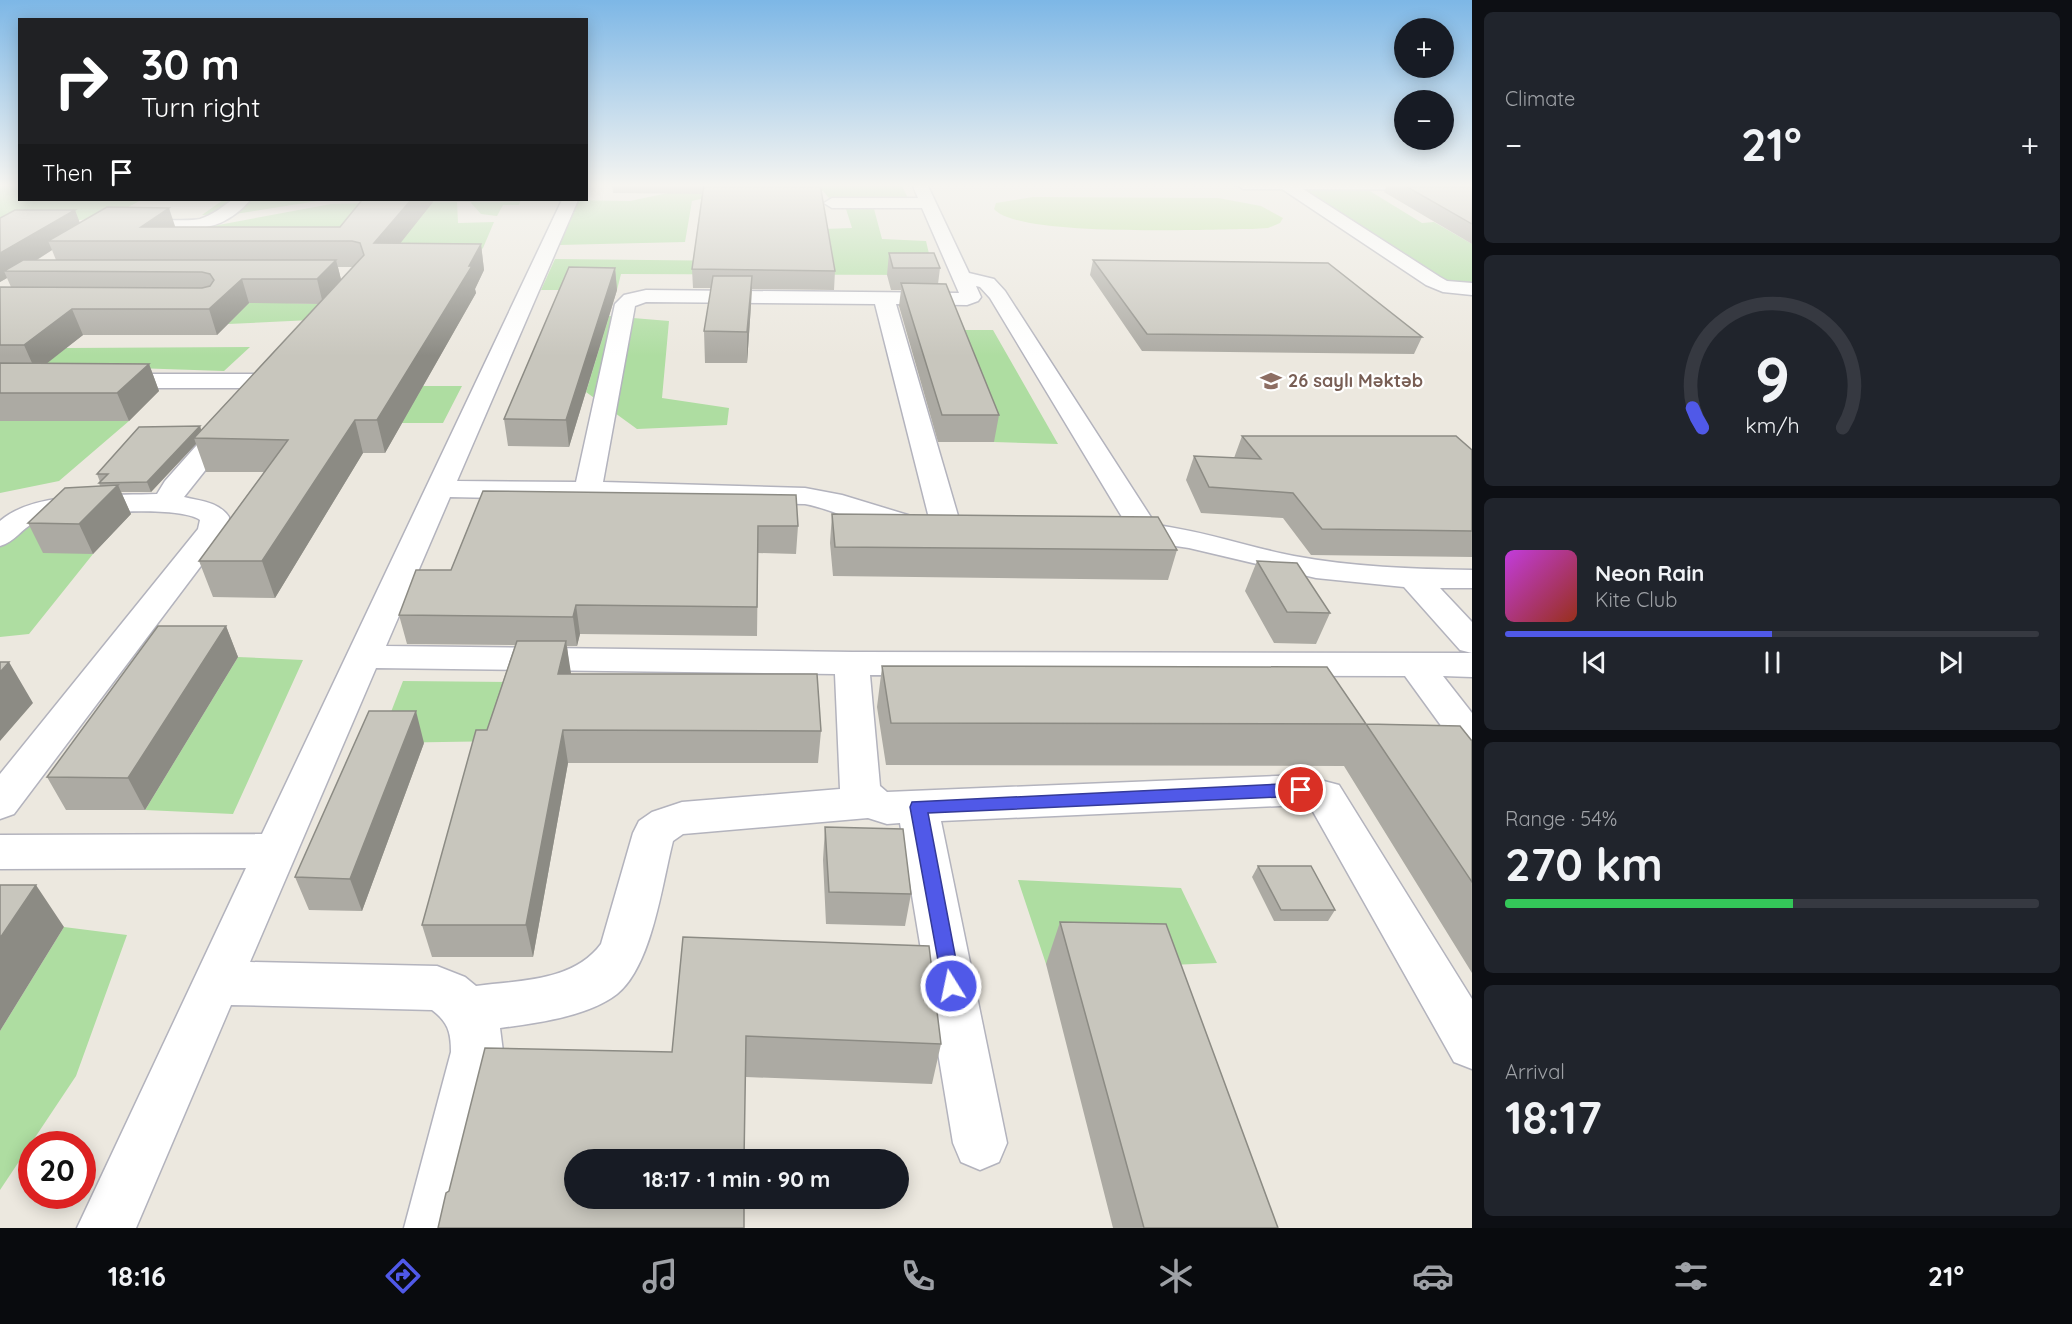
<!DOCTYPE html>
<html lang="en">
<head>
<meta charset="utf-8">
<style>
  body { margin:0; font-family:Quicksand,sans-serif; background:#20242c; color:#f1f3f6; height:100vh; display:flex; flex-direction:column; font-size:22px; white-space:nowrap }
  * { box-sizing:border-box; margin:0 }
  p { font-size:20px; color:#9ea1a6 }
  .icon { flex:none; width:33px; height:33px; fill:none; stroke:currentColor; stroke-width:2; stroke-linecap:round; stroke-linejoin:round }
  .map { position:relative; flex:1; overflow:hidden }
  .side { display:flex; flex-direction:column; gap:12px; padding:12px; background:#0d0f14; width:600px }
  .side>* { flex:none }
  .hud { position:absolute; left:18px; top:18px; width:570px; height:183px; border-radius:0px; box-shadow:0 3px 15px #0003; background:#202124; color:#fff; overflow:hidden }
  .tools { position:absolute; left:1394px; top:18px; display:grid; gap:12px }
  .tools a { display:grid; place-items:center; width:60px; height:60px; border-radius:50%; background:#171b24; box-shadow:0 3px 15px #0003; font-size:30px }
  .speed { position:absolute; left:18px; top:1131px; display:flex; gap:12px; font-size:30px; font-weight:700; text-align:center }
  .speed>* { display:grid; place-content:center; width:78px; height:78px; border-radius:50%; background:#171b24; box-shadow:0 3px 15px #0003; line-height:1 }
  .speed .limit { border:9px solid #d22; background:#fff; color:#111 }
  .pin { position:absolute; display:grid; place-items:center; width:51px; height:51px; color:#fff; margin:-26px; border:3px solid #fff; border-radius:50%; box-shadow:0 2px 6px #0007 }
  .me { position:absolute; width:66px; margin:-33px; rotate:350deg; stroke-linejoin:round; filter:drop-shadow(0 0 4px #0008) }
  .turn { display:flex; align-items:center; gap:21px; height:126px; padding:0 24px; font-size:27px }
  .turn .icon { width:78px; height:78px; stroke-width:2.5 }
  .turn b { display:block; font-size:42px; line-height:51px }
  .then { display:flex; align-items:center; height:57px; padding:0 24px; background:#0003; gap:12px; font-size:22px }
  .big { font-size:45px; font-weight:700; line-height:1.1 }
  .side .widget { flex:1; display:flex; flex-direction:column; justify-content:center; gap:9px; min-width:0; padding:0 21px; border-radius:9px; background:#20242c }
  .side .dial { align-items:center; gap:0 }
  .dial svg { height:156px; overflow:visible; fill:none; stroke:#363941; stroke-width:7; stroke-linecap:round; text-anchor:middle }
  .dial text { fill:#f1f3f6; stroke:none }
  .song { display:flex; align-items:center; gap:18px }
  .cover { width:72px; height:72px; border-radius:9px; background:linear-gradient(135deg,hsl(290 70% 55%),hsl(10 70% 35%)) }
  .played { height:6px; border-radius:3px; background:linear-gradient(90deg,#5059e8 50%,#363941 50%) }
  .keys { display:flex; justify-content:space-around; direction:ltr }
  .heat { display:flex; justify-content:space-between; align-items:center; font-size:33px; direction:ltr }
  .charge { height:9px; border-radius:4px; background:linear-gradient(90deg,#34c759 54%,#363941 0) }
  .trip { position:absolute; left:564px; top:1149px; width:345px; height:60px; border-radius:30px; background:#171b24; box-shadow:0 3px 15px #0003; font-weight:700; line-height:60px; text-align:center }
  .dock { display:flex; height:96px; justify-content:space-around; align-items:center; background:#090b0e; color:#9ea1a6 }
  .dock .icon { width:42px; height:42px }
  .dock .on { color:#5059e8 }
  .dock b { font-size:27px; color:#f1f3f6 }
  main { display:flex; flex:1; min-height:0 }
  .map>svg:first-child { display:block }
  .green { fill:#aedda1 }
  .pitch { fill:#bde39e }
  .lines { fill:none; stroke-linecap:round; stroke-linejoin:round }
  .minor-casing { stroke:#b3b3bd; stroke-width:3 }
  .minor { fill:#fff; fill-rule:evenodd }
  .wall { fill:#acaaa3; fill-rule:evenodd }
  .shaded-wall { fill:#8c8b84 }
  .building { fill:#c8c6bd; stroke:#8c8b84; stroke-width:1.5 }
  .route { fill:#5059e8; stroke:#343a97; stroke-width:1.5 }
  .labels { text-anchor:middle; stroke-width:4.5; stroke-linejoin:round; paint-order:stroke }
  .far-education-label { font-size:18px; font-weight:bold; fill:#785e54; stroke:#fff; text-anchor:start }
</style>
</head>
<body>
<main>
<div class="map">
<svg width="1472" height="1228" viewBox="0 0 1472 1228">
  <rect width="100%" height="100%" fill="#ece8df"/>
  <!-- green -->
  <path class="green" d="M0 184H19L20 200H141C98 227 49 221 0 221Z
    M901 184 908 198H829L823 191H732V185Z
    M696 187 717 195 692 201 685 242 558 245 575 200 630 201Z
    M1301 188H1365L1422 223 1434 222 1472 244V282H1444Z
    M223 200H324L235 214 202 215Z
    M472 200 520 202 519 205H503L497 216 481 214 471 203Z
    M457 201 458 223 494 222 483 248 474 257 125 226H213L331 204Z
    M846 209H874L882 239 926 241 934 275 621 274 617 290H541L555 259 742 261 823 229 852 228Z
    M174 269 286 303 321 304 311 320 228 324Z
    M609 316 669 321 662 398 729 408 727 425 637 429 586 392Z
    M952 330H993L1058 444 994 442Z
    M250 347 224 371 44 365 66 348Z
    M377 386H462L443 423H349Z
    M0 421H129L59 481 0 493Z
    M72 524 93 554 29 634 0 637V527Z
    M238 657 303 660 233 814 145 810Z
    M403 681 519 682 507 741 379 743Z
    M1018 880 1181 888 1217 963 1148 966 1046 964Z
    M64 927 127 935 76 1076 0 1190V1031Z"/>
  <!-- pitch -->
  <path class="pitch" d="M1033 197 1218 198 1261 206 1283 218 1280 223 1268 228 1252 229C1206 229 1019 238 994 209L996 203Z"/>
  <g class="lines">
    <defs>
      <path id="minor" d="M912 184H927L969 273 994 279 1005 291 1156 525C1203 531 1248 547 1294 556 1353 567 1412 569 1472 570V588H1440L1472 622V653L1460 650 1404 587 1316 578 1189 548 1115 537 1110 531 1115 525 1125 522 990 298 980 287 976 286 981 297 978 301 967 305 896 304 961 526 956 532 946 535 936 532 931 526 875 304 646 302 635 306 603 482 805 488 842 495 921 519 926 525 921 531C889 539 839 510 805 504L450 497 386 646 852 652 1472 653V677L1443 676 1472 713V753L1458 749 1405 676 870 675 880 786 887 792 1301 775 1339 785 1472 999V1069L1454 1062 1311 808 1301 805 941 821 1007 1143 999 1162 980 1170 961 1162 953 1143 900 823 887 824 868 818 683 834 673 841C662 884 652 966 617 994 587 1017 536 1023 500 1028L503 1052 462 1228H404L451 1052C451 1032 448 1022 432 1010L231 1005 136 1228H77L246 868 0 869V835L262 834 562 200H578L457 481 576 482 615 304 624 295 646 290 959 293 922 208H832L824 203 832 198H918ZM376 668 835 674 840 789 682 802 652 812 639 821 633 833 601 944C573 982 519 980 476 986L465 977 437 966 250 962Z
        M1236 184H1472V190L1303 189 1440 277 1447 281 1472 283V295L1443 292 1426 285 1282 189H1243Z
        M232 200H250C243 209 231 218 220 223 204 230 131 239 121 225 128 215 183 223 200 219 213 215 222 207 232 200Z
        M110 374H266L274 376 278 381 274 386 266 388H110L102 386 98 381 102 376Z
        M229 416 238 419 242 424 184 497C201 501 219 502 229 517L228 530 14 814 0 819V774L198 529 200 520C178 504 61 513 34 523 21 529 15 542 0 546V521C35 490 112 496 157 494L165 481 220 419Z"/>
    </defs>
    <!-- minor casing -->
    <use href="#minor" class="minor-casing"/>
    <!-- minor -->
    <use href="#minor" class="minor"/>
  </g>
  <!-- wall -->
  <path class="wall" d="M612 184H820L835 271 834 290 752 289 751 305 747 363H705L704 331 711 288H693L692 269 702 194 613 193Z
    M1387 184H1472V244L1384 192Z
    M362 200H521L520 202H433L400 243 481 244 484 270 475 289 476 293 385 453H363L275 598 213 597 199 561 264 472H206L196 444 151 492H121L131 514 93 554 43 553 28 523 100 486 99 483 100 482 97 474 200 426 201 430 319 304 249 303 217 335H83L46 363 149 364 159 391 129 421H0V287H11L7 278 0 282V218L80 223 175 227H340ZM52 250 56 260H37ZM338 267H353L341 280Z
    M889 253 940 268 938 284 999 415 994 442H938L899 306 901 290H891L887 275Z
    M1093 260 1422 337 1414 354 1142 351 1090 275Z
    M615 268 617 290 569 447 508 446 504 419Z
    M1242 436 1472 450V557L1311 555 1283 518 1201 513 1186 480 1194 456 1234 458Z
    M483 491 798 526 796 554 758 553 757 636 580 634 577 646H567L570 674 821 731 818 763H568L533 957H432L422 925 515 645 407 644 399 615 451 570Z
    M832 514 1177 550 1168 580 833 576 830 543Z
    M1257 561 1330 613 1316 644 1274 643 1245 591Z
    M226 626 238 657 145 810H66L47 777Z
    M882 667 1366 724 1472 741V973L1344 766 886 765 877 707Z
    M424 743 362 911 309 910 295 877Z
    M825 827 911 894 905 926 826 924 823 860Z
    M1258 866 1335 910 1328 921H1274L1252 877Z
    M1060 922 1278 1228H1113L1046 964Z
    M683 937 941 1044 932 1084 746 1077 672 1052Z"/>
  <!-- shaded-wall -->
  <path class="shaded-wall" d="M411 200H433V202L380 269 374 243Z
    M169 208 177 232 141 227Z
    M75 210 83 231 48 241 52 250 19 271H4L7 278 0 282V253Z
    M481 244 484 270 475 289 476 293 385 453 377 420Z
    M336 260 342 283 323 304 317 279Z
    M615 268 617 290 569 447 566 420Z
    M752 276 751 305 747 363V332Z
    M242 279 249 303 217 335 209 309Z
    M72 309 83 335 36 372 24 345Z
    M149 364 159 391 129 421 117 393Z
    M355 420 363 453 275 598 262 561Z
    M200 426 203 436 194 438 196 444 151 492 147 482Z
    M118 485 131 514 93 554 79 524Z
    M576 605 580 634 577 646 573 617Z
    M226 626 238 657 145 810 128 778Z
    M566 641 571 673 563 705 558 674Z
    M9 662 33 703 0 741V672Z
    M416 711 424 743 362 911 350 879Z
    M563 730 568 763 533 957 526 925Z
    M36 885 64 927 0 1031V938Z"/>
  <!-- building -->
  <path class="building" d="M704 184H820L835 271 692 269Z
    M1402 184H1472V224Z
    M362 200H411L374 243 481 244 469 266H472L377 420H355L262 561H199L288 440 194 438 364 255 360 243 352 241H48L107 207 169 208 141 227H340Z
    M15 210H75L0 253V218Z
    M889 253H934L940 268H893Z
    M23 260H336L317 279H242L209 309H72L24 345H0V287L202 288 210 286 214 280 210 274 202 272 4 271Z
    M1093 260 1328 263 1422 337 1147 334Z
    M569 267 615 268 566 420 504 419Z
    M713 276H752L747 332 704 331Z
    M901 283 946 284 999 415H942Z
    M0 363 149 364 117 393H0Z
    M200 426 147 482 99 483 108 474H97L139 427Z
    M1242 436H1456L1472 450V531L1322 529 1293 493 1209 487 1194 456 1261 459Z
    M118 485 79 524 28 523 65 488Z
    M483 491 796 495 798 526H758L757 607 576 605 573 617 399 615 416 570H451Z
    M832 514 1158 517 1177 550 835 547Z
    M1257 561 1297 563 1330 613 1287 612Z
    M158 626H226L128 778 47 777Z
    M517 641H566L558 674H817L821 731 563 730 526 925H422L476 730H487Z
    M0 662H9L0 672Z
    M882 666 1327 667 1366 724 891 723Z
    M369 711H416L350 879 295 877Z
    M1366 724 1460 726 1472 741V882Z
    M825 827 903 829 911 894 829 892Z
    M1258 866H1311L1335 910H1281Z
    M0 885H36L0 938Z
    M1060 922 1166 924 1278 1228H1144Z
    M683 937 929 946 941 1044 746 1036 744 1160H574V1198H744V1228H438L446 1193 449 1191 485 1048 672 1052Z"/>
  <!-- sky -->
  <linearGradient id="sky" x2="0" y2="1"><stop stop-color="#7db7e6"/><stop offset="0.52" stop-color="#f6f5f1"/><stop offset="1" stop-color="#f6f5f1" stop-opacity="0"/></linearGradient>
  <rect width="1472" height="356" fill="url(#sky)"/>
  <!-- route -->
  <path class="route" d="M1301 783 1307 785 1310 790 1307 794 1301 796 928 813 961 986 959 993 951 995 944 993 910 807 912 802Z"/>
  <!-- icons -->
  <defs>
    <symbol id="school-bare" viewBox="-9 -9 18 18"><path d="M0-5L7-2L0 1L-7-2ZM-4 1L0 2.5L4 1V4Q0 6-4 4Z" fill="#8d6e63" stroke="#fff" stroke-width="2.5" paint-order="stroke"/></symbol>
  </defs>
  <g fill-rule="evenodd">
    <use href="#school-bare" x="1256" y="366" width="30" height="30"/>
  </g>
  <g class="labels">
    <!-- far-education labels -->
    <g class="far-education-label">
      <text x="1288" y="387">26 saylı Məktəb</text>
    </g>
  </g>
</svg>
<div class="tools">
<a>+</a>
<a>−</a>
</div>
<div class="speed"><div class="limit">20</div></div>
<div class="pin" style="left:1301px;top:790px;background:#d93025"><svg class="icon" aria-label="arrive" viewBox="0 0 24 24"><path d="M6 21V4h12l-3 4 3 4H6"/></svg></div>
<svg class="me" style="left:951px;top:986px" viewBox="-20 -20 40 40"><circle r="17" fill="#5059e8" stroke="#fff" stroke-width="3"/><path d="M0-11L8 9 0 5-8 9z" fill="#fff"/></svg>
<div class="trip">18:17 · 1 min · 90 m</div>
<div class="hud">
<div class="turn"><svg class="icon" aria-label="right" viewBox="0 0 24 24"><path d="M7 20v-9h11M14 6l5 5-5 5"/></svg><div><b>30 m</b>Turn right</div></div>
<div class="then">Then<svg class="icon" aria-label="arrive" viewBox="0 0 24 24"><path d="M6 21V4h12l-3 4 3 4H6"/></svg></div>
</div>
</div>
<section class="side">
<div class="widget"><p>Climate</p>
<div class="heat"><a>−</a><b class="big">21°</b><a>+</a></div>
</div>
<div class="widget dial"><svg viewBox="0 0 100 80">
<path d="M14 69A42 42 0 1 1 86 69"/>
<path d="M14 69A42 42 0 0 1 9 59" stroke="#5059e8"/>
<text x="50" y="56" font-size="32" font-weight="700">9</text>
<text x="50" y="72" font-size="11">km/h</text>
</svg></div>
<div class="widget">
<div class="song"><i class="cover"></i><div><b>Neon Rain</b><p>Kite Club</p></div></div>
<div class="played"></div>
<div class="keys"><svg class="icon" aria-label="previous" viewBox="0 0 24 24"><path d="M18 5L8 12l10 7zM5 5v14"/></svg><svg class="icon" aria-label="pause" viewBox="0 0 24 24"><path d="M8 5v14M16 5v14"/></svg><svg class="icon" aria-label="next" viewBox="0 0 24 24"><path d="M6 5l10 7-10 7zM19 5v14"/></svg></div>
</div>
<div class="widget"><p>Range · 54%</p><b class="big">270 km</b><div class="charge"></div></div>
<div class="widget"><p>Arrival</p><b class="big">18:17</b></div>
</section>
</main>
<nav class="dock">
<b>18:16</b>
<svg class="icon on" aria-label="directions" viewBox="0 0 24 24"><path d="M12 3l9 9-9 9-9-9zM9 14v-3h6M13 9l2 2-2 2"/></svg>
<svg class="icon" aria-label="music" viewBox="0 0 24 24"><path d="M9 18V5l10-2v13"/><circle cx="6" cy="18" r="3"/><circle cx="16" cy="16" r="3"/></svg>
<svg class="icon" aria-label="phone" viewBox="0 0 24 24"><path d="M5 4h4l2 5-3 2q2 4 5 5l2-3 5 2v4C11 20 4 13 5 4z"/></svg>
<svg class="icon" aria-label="climate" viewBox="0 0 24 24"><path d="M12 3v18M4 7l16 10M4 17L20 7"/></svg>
<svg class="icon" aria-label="car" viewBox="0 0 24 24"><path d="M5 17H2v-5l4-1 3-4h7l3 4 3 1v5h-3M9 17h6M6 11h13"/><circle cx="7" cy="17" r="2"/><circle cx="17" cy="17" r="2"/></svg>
<svg class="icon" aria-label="filters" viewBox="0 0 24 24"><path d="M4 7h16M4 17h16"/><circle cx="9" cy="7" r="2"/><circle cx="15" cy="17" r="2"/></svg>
<b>21°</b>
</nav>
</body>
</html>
